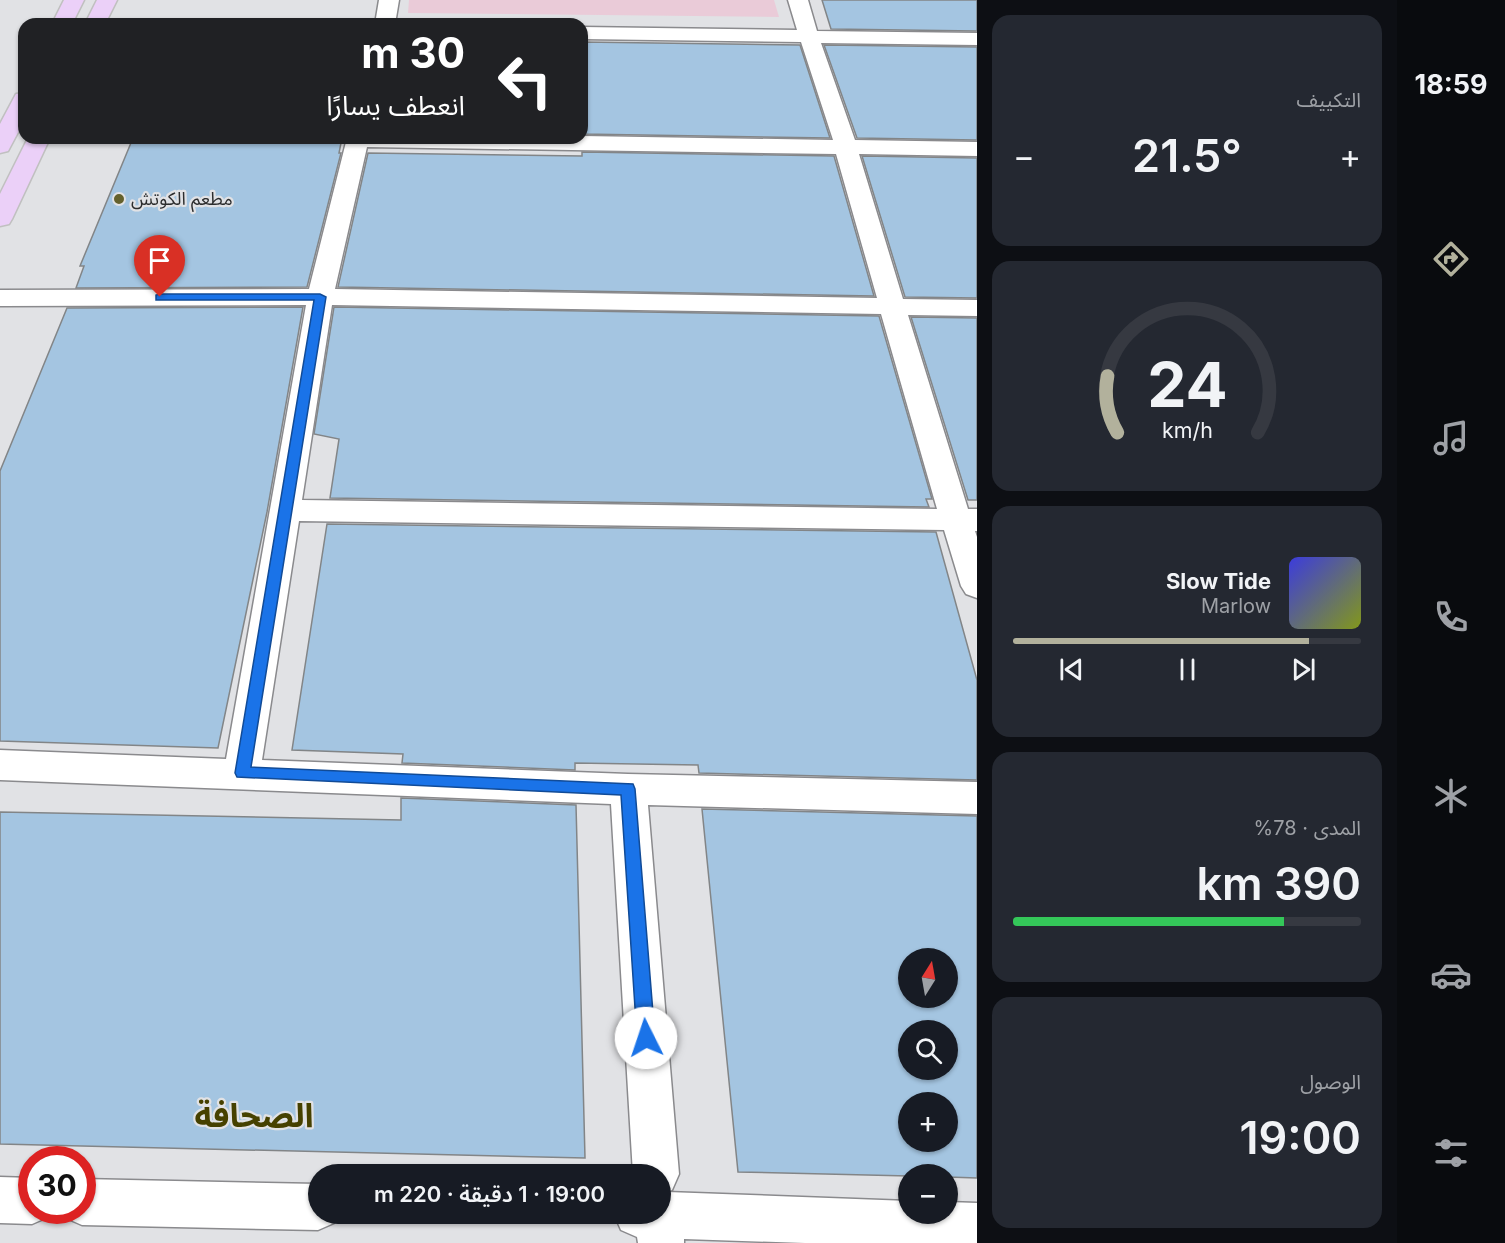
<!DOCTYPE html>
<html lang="ar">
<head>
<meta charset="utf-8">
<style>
  body { margin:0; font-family:Inter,"Noto Sans Arabic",sans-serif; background:#242831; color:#f1f3f6; direction:rtl; height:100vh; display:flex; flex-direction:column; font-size:22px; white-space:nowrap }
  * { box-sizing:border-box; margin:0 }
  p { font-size:20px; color:#9ea1a6 }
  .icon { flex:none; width:33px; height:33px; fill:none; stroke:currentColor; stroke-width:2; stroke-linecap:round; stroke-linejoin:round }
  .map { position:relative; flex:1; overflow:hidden; direction:ltr }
  .drawer { display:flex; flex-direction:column; gap:15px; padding:15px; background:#0d0f14; width:420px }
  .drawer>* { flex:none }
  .banner { position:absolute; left:18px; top:18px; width:570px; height:126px; border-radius:18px; box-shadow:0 2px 4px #0004; direction:rtl; background:#202124; color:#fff; overflow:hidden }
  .needle { width:39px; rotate:11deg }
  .buttons { position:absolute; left:898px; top:948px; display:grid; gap:12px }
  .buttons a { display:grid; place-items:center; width:60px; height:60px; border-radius:50%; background:#171b24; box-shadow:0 2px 4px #0004; font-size:30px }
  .speed { position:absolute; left:18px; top:1146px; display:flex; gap:12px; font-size:30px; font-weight:700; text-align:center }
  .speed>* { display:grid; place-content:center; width:78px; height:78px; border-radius:50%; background:#171b24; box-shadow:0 2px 4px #0004; line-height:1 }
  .speed .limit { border:9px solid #d22; background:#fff; color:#111 }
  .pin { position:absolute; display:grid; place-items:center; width:51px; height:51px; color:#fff; margin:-62px -26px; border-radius:50% 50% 50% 0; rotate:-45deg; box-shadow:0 0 6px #0007 }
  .pin .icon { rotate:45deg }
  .me { position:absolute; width:66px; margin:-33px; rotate:356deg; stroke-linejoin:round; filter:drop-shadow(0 0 4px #0008) }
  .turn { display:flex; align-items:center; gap:21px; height:126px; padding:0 24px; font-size:27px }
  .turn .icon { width:78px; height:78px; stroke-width:2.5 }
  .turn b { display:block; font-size:42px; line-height:51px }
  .big { font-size:45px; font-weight:600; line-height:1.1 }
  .drawer .card { flex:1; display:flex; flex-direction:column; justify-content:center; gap:9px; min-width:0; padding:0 21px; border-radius:18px; background:#242831 }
  .drawer .dial { align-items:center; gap:0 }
  .dial svg { height:156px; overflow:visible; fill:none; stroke:#363941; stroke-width:7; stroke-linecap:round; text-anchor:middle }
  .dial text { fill:#f1f3f6; stroke:none }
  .song { display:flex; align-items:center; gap:18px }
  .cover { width:72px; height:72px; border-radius:9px; background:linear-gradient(135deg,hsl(240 70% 55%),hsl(70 70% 35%)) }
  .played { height:6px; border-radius:3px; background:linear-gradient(90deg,#b2b19c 85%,#363941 85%) }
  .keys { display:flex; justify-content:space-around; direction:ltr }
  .heat { display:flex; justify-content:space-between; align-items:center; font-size:33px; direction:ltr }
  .charge { height:9px; border-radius:4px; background:linear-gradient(90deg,#34c759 78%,#363941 0) }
  .trip { position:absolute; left:308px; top:1164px; width:363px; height:60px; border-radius:30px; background:#171b24; box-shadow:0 2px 4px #0004; font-weight:600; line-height:60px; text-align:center; direction:rtl }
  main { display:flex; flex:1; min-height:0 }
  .dock { display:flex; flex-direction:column; width:108px; justify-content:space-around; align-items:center; background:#090b0e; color:#9ea1a6 }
  .dock .icon { width:42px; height:42px }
  .dock .selected { color:#b2b19c }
  .dock b { font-size:27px; color:#f1f3f6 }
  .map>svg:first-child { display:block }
  .green { fill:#eacbd8 }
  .building { fill:#a4c5e1; stroke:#828587; stroke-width:1.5; fill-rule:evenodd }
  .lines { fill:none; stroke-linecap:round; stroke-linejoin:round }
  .minor-casing { stroke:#8a8a8d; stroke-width:3 }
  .major-casing { stroke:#c0c0c0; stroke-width:3 }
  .minor { fill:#fff; fill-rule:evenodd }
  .major { fill:#ebd0f8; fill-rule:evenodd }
  .route { fill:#1a73e8; stroke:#114b97; stroke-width:1.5 }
  .poi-dot { fill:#64612d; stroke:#e1e2e5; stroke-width:2 }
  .labels { text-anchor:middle; stroke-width:4.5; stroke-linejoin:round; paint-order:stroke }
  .far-poi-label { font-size:18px; fill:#2c2d2e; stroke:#e1e2e5; text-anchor:start }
  .near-district-label { font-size:33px; font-weight:bold; fill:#464100; stroke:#e1e2e5 }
</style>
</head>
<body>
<main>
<nav class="dock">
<b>18:59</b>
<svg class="icon selected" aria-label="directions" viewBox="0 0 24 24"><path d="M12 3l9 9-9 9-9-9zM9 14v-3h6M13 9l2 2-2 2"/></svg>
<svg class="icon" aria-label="music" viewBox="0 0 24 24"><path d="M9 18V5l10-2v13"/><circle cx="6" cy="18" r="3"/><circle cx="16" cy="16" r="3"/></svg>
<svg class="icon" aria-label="phone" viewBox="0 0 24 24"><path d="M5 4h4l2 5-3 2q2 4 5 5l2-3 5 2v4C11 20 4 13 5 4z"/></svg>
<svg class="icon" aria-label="climate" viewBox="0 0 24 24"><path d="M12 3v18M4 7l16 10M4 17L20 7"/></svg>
<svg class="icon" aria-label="car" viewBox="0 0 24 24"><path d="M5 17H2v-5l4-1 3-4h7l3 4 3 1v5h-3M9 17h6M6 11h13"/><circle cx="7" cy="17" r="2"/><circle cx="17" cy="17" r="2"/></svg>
<svg class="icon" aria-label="filters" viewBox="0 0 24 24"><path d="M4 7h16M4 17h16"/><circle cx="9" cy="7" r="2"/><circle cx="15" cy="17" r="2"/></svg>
</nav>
<section class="drawer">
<div class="card"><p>التكييف</p>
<div class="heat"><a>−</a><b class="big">21.5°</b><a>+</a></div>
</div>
<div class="card dial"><svg viewBox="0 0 100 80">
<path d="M14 69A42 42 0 1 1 86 69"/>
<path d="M14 69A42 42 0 0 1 9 40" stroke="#b2b19c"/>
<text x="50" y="56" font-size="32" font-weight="700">24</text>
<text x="50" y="72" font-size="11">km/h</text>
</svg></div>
<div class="card">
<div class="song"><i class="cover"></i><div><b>Slow Tide</b><p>Marlow</p></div></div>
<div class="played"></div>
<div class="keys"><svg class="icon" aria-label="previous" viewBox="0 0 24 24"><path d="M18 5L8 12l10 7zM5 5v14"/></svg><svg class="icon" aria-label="pause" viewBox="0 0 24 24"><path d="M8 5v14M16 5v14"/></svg><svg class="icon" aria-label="next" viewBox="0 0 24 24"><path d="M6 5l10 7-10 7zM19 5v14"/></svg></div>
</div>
<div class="card"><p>المدى · 78%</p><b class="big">390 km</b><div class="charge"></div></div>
<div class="card"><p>الوصول</p><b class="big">19:00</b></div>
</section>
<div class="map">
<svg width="977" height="1243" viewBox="0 0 977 1243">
  <rect width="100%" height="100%" fill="#e1e2e5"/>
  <!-- green -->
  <path class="green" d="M409 0H774L779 17 408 13Z"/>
  <!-- building -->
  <path class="building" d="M822 0H977V31L831 29Z
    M582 42 800 45 830 138 582 134Z
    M824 45 977 47V140L857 138Z
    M133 138H342L339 153H341L307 287 76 288 84 266H80Z
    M582 152 834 156 874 296 338 287 368 153 582 156Z
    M862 156 977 158V298L905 297Z
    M303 307 267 512 218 748 0 741V471L67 308Z
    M334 307 879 316 932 499H926L929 507 330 498 339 439 314 434Z
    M911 317 977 318V500H968Z
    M327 524 936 532 977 680V780L699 773 698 765 575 763V770L402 763 403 754 292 750Z
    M401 798 576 805 585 1158 0 1144V812L401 820Z
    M702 809 977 816V1178L948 1177V1174L909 1176 738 1172ZM909 958H948V998H909ZM909 1030H948V1070H909ZM909 1102H948V1142H909Z"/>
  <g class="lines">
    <defs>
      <path id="minor" d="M379 0H399L395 24H375Z
        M788 0H808L817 31 977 33V45L821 43 855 140 977 142V156L859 154 903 299 977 300V316L908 315 968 509H977V531H975L977 537V598L966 594 961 586 944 530 299 521 262 760 628 774 977 782V814L648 805 679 1174 672 1190 667 1192 909 1201V1214H948V1202L977 1203V1243H805L684 1239V1243H638L637 1237 621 1230 614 1214H660V1174H633L611 804 0 780V750L226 759 306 305 0 306V290L309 289 347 138 582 136 833 140 801 42 582 39V27L797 30ZM367 147 836 154 877 298 335 289ZM332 305 881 314 937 509 302 500Z
        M0 1177 32 1178V1210H51L48 1217 32 1224 0 1223Z
        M82 1179 318 1184V1214H338L334 1223 318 1230 82 1225 66 1218 63 1210H82Z"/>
      <path id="major" d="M64 0H84L72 24H52Z
        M97 0H117L105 24H85Z
        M24 93V121L8 151 0 153V124L16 94Z
        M28 138H50L12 219 9 224 0 226V194Z"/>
    </defs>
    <!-- minor casing -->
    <use href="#minor" class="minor-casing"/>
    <!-- major casing -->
    <use href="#major" class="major-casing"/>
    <!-- minor -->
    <use href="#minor" class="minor"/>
    <!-- major -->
    <use href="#major" class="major"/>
  </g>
  <!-- route -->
  <path class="route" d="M160 294H320L326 297 251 767 633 784 635 789 655 1038 652 1044 646 1047 640 1044 637 1038 621 795 237 777 235 773 314 300H156V295Z"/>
  <!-- markers -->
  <circle class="poi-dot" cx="119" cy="199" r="6"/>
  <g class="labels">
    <!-- far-poi labels -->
    <g class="far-poi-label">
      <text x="131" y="205">مطعم الكوتش</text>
    </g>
    <!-- near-district labels -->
    <g class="near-district-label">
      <text x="254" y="1127">الصحافة</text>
    </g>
  </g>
</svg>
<div class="buttons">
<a><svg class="needle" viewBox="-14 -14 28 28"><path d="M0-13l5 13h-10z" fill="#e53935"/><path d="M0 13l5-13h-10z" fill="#9ea1a6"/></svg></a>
<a><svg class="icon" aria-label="search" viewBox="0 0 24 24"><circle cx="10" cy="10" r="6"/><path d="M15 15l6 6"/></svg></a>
<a>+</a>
<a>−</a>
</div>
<div class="speed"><div class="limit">30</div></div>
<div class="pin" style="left:160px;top:297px;background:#d93025"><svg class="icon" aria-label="arrive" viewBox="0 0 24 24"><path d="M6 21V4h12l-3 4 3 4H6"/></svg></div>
<svg class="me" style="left:646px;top:1038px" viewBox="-20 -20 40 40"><circle r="19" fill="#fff"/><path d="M0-13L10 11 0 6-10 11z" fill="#1a73e8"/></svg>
<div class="trip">19:00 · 1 دقيقة · 220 m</div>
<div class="banner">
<div class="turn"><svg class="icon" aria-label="left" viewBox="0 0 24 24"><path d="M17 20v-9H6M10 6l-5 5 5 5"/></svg><div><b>30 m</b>انعطف يسارًا</div></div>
</div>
</div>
</main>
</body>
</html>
